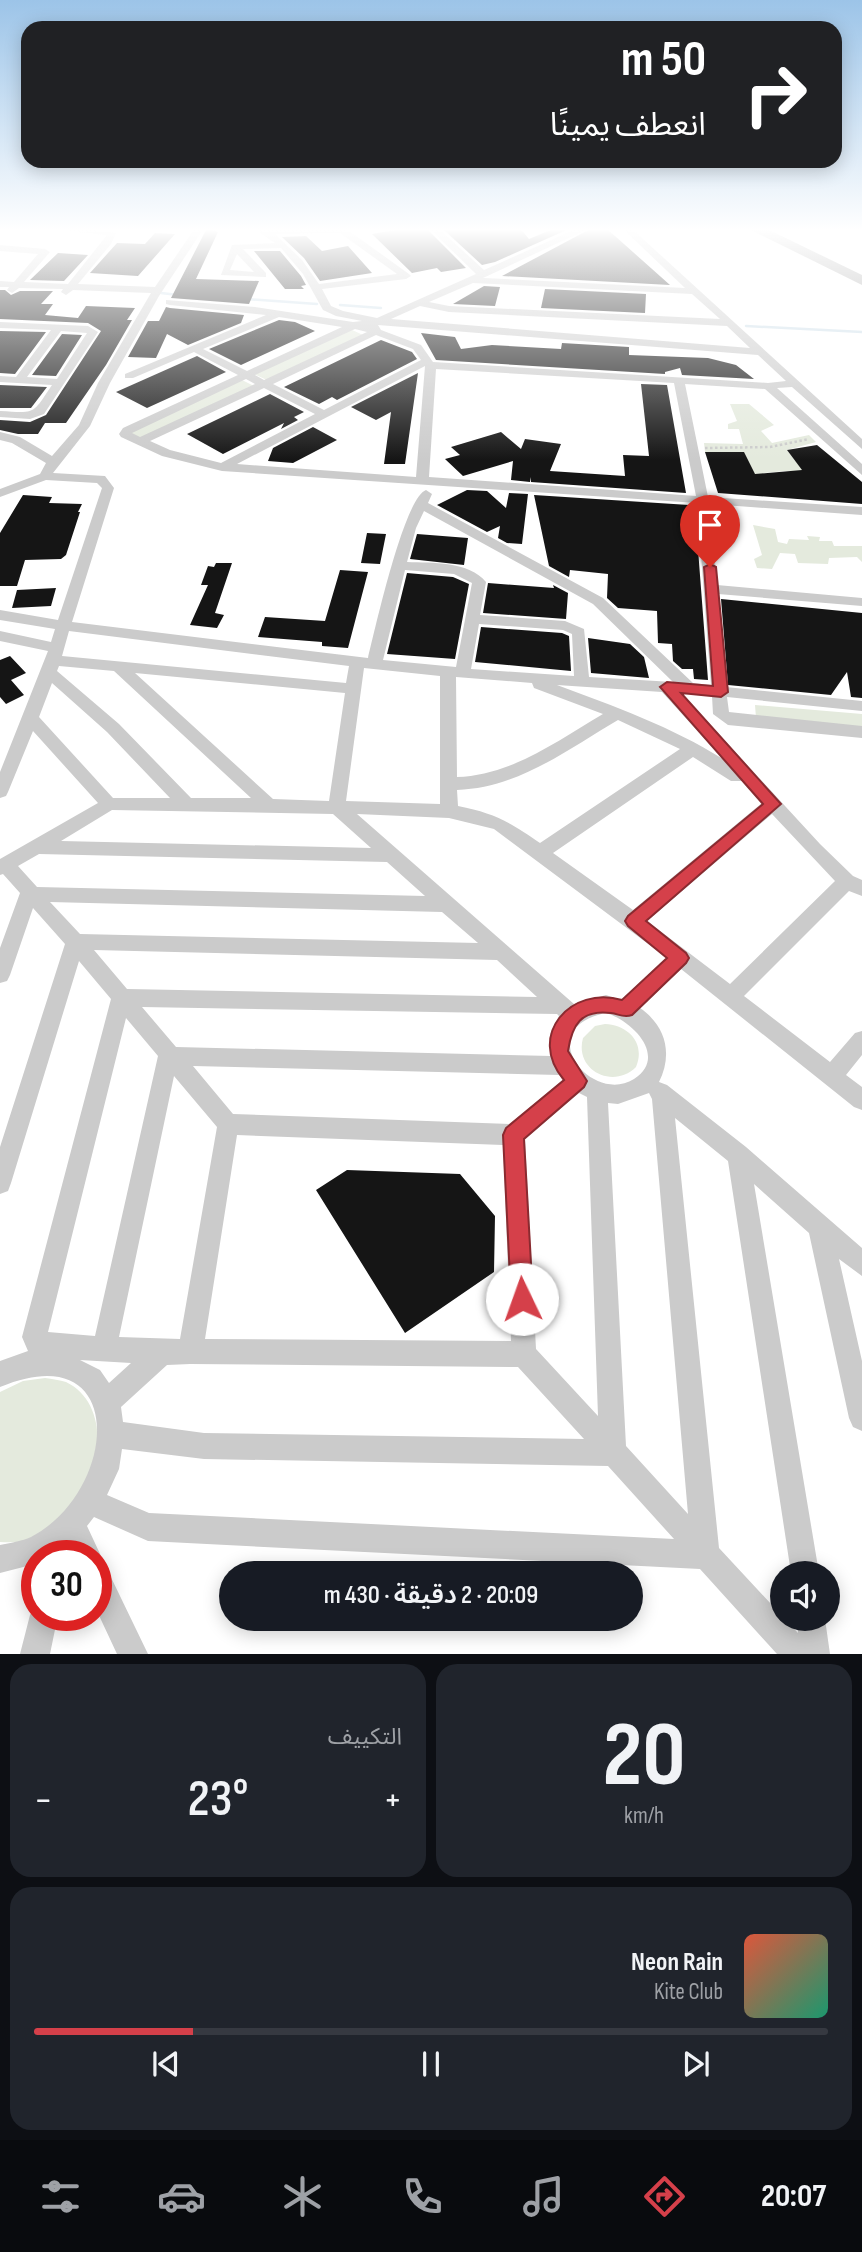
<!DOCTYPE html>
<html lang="ar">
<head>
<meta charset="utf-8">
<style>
  body { margin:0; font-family:"Sofia Sans Condensed","Noto Sans Arabic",sans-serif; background:#20242c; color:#f1f3f6; direction:rtl; height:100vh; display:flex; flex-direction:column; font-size:26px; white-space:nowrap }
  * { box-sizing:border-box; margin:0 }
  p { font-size:23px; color:#9ea1a6 }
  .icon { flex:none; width:38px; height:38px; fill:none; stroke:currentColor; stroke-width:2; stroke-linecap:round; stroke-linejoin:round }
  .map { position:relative; height:1654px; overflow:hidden; direction:ltr }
  .sheet { display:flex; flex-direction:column; gap:10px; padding:10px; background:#0d0f14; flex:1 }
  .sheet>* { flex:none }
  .guide { position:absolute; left:21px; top:21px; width:821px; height:147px; border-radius:21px; box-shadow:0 4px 18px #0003; direction:rtl; background:#202124; color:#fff; overflow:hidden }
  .fabs { position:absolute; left:770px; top:1561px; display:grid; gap:14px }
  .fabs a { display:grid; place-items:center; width:70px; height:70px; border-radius:50%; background:#171b24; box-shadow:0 4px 18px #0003; font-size:35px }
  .speed { position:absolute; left:21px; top:1540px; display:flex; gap:14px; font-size:35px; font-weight:700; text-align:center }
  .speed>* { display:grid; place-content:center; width:91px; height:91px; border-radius:50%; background:#171b24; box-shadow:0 4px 18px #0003; line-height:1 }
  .speed .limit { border:10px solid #d22; background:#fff; color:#111 }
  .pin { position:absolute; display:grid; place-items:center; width:60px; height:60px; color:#fff; margin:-72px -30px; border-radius:50% 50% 50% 0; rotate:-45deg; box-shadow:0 0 7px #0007 }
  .pin .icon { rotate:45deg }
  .me { position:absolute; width:77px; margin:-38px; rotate:357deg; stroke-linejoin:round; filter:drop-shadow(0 0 5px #0008) }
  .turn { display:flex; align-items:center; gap:24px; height:147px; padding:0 21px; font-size:32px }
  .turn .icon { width:91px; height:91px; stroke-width:2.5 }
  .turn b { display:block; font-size:49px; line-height:60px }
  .big { font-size:52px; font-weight:600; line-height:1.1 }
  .sheet .widget { flex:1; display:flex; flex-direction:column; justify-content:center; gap:10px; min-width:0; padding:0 24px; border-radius:21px; background:#20242c }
  .sheet .dial { align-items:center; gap:0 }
  .dial b { font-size:91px; line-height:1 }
  .song { display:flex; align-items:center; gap:21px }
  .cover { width:84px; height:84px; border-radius:10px; background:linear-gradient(135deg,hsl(10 70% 55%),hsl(160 70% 35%)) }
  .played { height:7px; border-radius:4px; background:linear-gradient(90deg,#d5404a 20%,#363941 20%) }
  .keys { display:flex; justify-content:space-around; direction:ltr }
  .heat { display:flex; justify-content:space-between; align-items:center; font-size:38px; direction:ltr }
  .sheet .tiles { flex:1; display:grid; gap:10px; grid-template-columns:1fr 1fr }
  .widget:last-child { grid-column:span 2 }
  .trip { position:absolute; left:219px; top:1561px; width:424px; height:70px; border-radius:35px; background:#171b24; box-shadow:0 4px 18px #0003; font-weight:600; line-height:70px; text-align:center; direction:rtl }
  .tab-bar { display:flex; height:112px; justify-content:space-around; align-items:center; background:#090b0e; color:#9ea1a6 }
  .tab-bar .icon { width:49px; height:49px }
  .tab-bar .selected { color:#d5404a }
  .tab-bar b { font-size:32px; color:#f1f3f6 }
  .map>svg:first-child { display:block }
  .green { fill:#e4eadd }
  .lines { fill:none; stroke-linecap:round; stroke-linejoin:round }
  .stream { stroke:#cbdde8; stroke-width:2.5 }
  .building { fill:#151515 }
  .path { stroke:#cbcbcb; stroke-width:2.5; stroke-dasharray:2.5 2.5; stroke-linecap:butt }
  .minor { fill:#cbcbcb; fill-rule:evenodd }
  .highway { fill:#959595; fill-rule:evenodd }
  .route { fill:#d5404a; stroke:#8a2a30; stroke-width:2 }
</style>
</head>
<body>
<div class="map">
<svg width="862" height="1654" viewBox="0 0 862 1654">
  <rect width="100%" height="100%" fill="#fff"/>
  <!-- green -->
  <path class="green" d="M350 329 363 335 271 382 254 374Z
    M242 380 258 388 139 440 127 432Z
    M730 404H749L774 425 761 431 772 443 809 435 816 442 787 450 795 461H813L834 477 785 471 764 473 767 482 705 452 704 443 743 444 739 429H728V424L737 421Z
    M753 525 775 529 778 542 787 544 789 539 809 540 807 536 820 537 819 541H832L834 546H862V562L857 557 829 558 828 564 798 563 795 554 780 553 772 569 757 568 754 559 762 555Z
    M755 705 862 714V728L756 718Z
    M605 1024C628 1025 646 1043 636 1067 613 1090 574 1070 583 1038L595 1026Z
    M45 1378C52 1379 60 1380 66 1382 106 1401 104 1460 83 1492 77 1502 52 1527 42 1534 30 1542 13 1543 0 1542V1392L23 1381Z"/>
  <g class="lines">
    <!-- stream -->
    <path class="stream" d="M161 293 178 295
      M247 299 317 304
      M340 305 381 308
      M746 326 862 332"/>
  </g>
  <!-- building -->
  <path class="building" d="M207 228 218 232 196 279 259 281 249 304 171 298Z
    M405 228 428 230 466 268 441 272 437 268 412 273 372 234Z
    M520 228 529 239 555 228H571L495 262 482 265 444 230Z
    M592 228H606L670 285 502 276Z
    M155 233 175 234 138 276 90 273 117 243 145 244Z
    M306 236 322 251 348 246 372 273 320 281 304 258 282 237Z
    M254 251H280L301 276 306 285 301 286 304 289H285Z
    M58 253 88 255 64 281 30 280Z
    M484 286 500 287 495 306 453 304Z
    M545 289 646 294 645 313 541 308Z
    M0 290H5L11 295 20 291H53L41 304H53L45 315 78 318 86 306 135 308 127 320H132L106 365 66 423H45L38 434H18L0 430V420L30 422 46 415 101 331 88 323 0 319Z
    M166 307 170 308 244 315 241 323 188 345 167 334 156 358 128 357 148 321H159Z
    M279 320 295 322 315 331 241 365 209 349Z
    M0 331 46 332 15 374 0 373Z
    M421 333 455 337 461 349 492 345 561 349 562 343 629 347V355L708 358 736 365 754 379 682 375 680 368 665 372V374L436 360Z
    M62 334 82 335 56 376 32 375Z
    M381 340 412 352 417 359 337 400 332 397 319 404 284 387Z
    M197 356 226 372 147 408 116 392Z
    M418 373 405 464H384L391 412 376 420 351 407Z
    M641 384 667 385 686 493 531 482 530 477V482L511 480 513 461 463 476 445 459 460 455 451 447 501 432 521 449 525 439 561 444 550 471 625 476 623 455 649 456Z
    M0 385 47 387 31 408H0Z
    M270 394 304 412 294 417 298 420 281 429 284 423 223 454 187 434Z
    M313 427 337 440 293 463 268 461 273 448Z
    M817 445 862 482V504L718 493 705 452H744L755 474 802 470 787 450Z
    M467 490 487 491 506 508 509 493 528 494 522 544 507 543 498 538 500 526 487 532 437 505Z
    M23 495 52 497 49 503 82 504 78 512H80L66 555 61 559 25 560 17 586H0V533Z
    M534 495 689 505 690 510H695L708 680 694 679 693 669H682L673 661 672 644 658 643 657 611 618 608 607 598 608 574 570 570 569 577 549 566Z
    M367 533 386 534 380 564 361 563Z
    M417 534 468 538 464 565 410 559Z
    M216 563H232L215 613 224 615 217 628 190 625 208 585H201L208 566 214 567Z
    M340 570 368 572 348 648 322 646V642L258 637 265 617 325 621Z
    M407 573 453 577 469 584 455 659 387 654Z
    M488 583 554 588 553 585 568 593 566 619 483 613Z
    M56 588 51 606 12 608 17 590Z
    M721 599 862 613V698L851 697 847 672 831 695 728 685Z
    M481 627 562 633 569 636 571 671 475 662Z
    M588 638 630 644 644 657 649 678 591 673Z
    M10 656 26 673 11 680 24 695 6 704 0 697V660Z
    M347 1170 460 1174 495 1216 494 1272 405 1333 316 1190Z"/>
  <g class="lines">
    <!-- path -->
    <path class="path" d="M705 448 770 447 809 439"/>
    <!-- minor -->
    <path class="minor" d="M41 228H83L116 233 111 244 78 284 155 287 195 228H204L159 296 110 383 90 426 53 473 105 476 114 488 72 622 368 658C375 630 404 498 426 490L432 494 428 503 603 598 693 683 711 685 697 503 222 471 162 456 121 437 119 434 123 428 238 375 194 352 133 378H125V374L266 315 170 305 166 304V300L255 307 353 322 362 321 336 316 323 310 303 274 281 248 243 249 266 273V277L221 275 232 245 275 243 253 228H345L409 274 411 276 406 279 322 289 331 306 343 311 377 318 476 274 429 228H438L484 270 578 228H590L483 278 685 288 622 228H631L862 439V449L792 387 777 388 862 464V475L765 389 685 384 708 497 862 507V515L710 504 717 585 862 598V606L718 594 726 687 862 701V711L727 697 729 712 862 726V738L728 725 713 714 712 696 681 693 820 844 853 876 862 880V896L849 891 744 996 830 1062 855 1033 862 1031V1055L846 1075 862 1087V1110L854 1107 681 969 640 1008C666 1026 673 1054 659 1082L667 1085 746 1147 862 1248V1276L839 1259 862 1361V1431L853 1427 849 1418 809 1233 754 1184 819 1573H791L728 1161 675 1118 719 1548 798 1633 797 1619H825L830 1654H777L700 1569 148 1541 94 1517 87 1526 101 1556 98 1564 106 1567 148 1654H117L96 1609V1556H72L68 1545 52 1556H37L35 1564 0 1573V1545C10 1543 22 1541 31 1537 119 1491 129 1333 0 1387V1361L28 1351 22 1337 111 999 79 961 11 1183 8 1191 0 1194V1147L65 944 33 908 10 975 7 981 0 983V948L20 893 3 874 0 875V859L98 803 33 731 8 792 6 796 0 798V772L48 651 0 641V631L51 642 55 629 0 620V610L58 620 102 488 97 483 46 480 0 497V489L40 474 46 463 12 443 0 440V432L20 437 52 456 79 425 98 383 151 293 73 290 66 295 61 292 63 289 19 288 12 293 7 290 9 287H0V281L14 282 38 254 0 251V245L45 249 50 252 24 282 68 284 107 235ZM340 233 397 274 319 284 302 260 275 234ZM237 254 254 272 230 270ZM473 283 692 294 720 319 449 306 429 302ZM420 306 449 312 727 326 750 348 391 319ZM279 317 342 327 247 371 203 349ZM378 325 758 355 786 381 768 383 433 362 421 345 381 330ZM355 329 367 332 264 380 255 375ZM376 335 413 349 421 360 324 410 273 384ZM425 366 416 477 237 464ZM436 369 674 383 696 496 429 477ZM246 379 255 384 140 437 132 433ZM264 388 315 414 221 463 170 450 150 441ZM424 511 593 604 673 682 589 677 584 629 565 621 480 615 486 582C469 561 432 563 407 562L416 528ZM405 570 454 574 472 583 456 667 383 660ZM479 624 563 630 572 634 574 676 471 669ZM69 631 349 666 346 683 62 656ZM59 666 114 671 251 798H191L119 724 57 671ZM364 668 440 676V804L346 801ZM135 673 345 693 329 801 273 799ZM456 677 532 683 534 688 603 714C557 741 512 775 457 777ZM52 683 107 732 170 798H113L39 717ZM557 685 662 692 723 759C672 727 614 706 557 685ZM618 720 680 749 540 843C510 822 494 813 458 806L457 790C518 788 567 750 618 720ZM693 757 731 781H743L762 803 633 910 553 853ZM112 810 333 814 371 848 61 841ZM357 814 449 818 494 829 667 958 621 1000 606 995 574 1004ZM772 814 835 881 730 984 647 921ZM39 854 387 862 425 896 37 887 18 866ZM50 902 442 912 478 943 80 934ZM94 950 497 960 537 997 127 989ZM142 1007 557 1014 559 1016 550 1034 551 1056 176 1047ZM606 1013C633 1021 668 1057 634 1079 591 1106 530 1028 606 1013ZM126 1018 158 1056 95 1336 48 1332ZM193 1066 559 1075 563 1080 510 1124 233 1114ZM174 1076 217 1127 180 1339 119 1337ZM579 1093 587 1097 598 1416 536 1349 525 1139ZM649 1093 652 1099 688 1514 626 1446 608 1103 618 1104ZM237 1135 503 1145 511 1341 205 1339ZM80 1360 131 1363 109 1383 100 1370ZM190 1364 518 1367 584 1439 204 1433 123 1422 121 1407 167 1365ZM122 1449 204 1459 608 1466 674 1539 149 1513 107 1495 119 1469Z
      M0 322 88 326 98 332 44 414 30 419 0 417V411C36 413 32 415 52 385L0 382V376L16 377 51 330 0 328ZM61 331 87 333 57 379 27 377Z
      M37 1604V1615H58L50 1654H20L30 1615Z"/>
    <!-- highway -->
    <path class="highway" d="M747 228H765L862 275V285Z"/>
  </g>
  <!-- sky -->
  <linearGradient id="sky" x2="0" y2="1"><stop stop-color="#9cc4e8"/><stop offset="0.5" stop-color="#fff"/><stop offset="1" stop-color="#fff" stop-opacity="0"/></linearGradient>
  <rect width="862" height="460" fill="url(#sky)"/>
  <!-- route -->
  <path class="route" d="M710 564 716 567 728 692 721 697 681 693 781 804 646 921 686 953 689 958 686 963 632 1015C623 1018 619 1014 611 1013 581 1009 572 1025 568 1051L587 1081 584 1087 524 1139 533 1299 529 1307 522 1310 514 1307 511 1299 503 1135 506 1128 564 1080C526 1035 571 985 622 1000L667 958 628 926 625 921 628 916 763 804 660 687 667 682 713 686 704 567Z"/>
</svg>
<div class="fabs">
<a><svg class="icon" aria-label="sound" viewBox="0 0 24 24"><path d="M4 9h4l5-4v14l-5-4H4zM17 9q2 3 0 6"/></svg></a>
</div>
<div class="speed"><div class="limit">30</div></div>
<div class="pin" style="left:710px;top:567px;background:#d93025"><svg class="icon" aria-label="arrive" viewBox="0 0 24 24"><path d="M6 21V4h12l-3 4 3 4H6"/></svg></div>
<svg class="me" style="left:522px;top:1299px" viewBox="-20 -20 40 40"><circle r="19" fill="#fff"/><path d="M0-13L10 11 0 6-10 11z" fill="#d5404a"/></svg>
<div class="trip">20:09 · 2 دقيقة · 430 m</div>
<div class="guide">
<div class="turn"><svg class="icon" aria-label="right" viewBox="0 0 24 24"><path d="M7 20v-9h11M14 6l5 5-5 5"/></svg><div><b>50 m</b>انعطف يمينًا</div></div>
</div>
</div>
<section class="sheet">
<div class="tiles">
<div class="widget dial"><b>20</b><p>km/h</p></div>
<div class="widget"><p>التكييف</p>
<div class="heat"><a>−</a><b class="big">23°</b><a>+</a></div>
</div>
<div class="widget">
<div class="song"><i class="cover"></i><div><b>Neon Rain</b><p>Kite Club</p></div></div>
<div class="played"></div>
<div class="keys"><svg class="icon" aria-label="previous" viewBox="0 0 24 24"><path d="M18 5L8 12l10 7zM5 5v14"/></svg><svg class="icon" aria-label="pause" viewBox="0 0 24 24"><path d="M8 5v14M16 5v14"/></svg><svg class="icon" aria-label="next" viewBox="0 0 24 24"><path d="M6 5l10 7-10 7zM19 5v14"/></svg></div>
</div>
</div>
</section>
<nav class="tab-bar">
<b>20:07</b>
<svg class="icon selected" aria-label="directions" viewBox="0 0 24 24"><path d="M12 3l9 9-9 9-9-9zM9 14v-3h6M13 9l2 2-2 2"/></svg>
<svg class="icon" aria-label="music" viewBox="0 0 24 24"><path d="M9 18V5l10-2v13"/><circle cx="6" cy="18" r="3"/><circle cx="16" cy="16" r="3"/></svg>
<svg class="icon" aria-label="phone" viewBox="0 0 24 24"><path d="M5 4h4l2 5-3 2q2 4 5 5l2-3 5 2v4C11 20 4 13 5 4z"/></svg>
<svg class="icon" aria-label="climate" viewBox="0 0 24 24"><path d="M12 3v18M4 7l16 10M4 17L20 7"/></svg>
<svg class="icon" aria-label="car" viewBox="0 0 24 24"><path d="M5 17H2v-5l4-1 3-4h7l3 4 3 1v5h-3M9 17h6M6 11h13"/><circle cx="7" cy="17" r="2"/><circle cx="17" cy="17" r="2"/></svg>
<svg class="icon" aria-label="filters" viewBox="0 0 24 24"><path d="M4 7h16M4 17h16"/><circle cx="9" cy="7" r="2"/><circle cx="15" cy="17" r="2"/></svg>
</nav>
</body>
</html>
